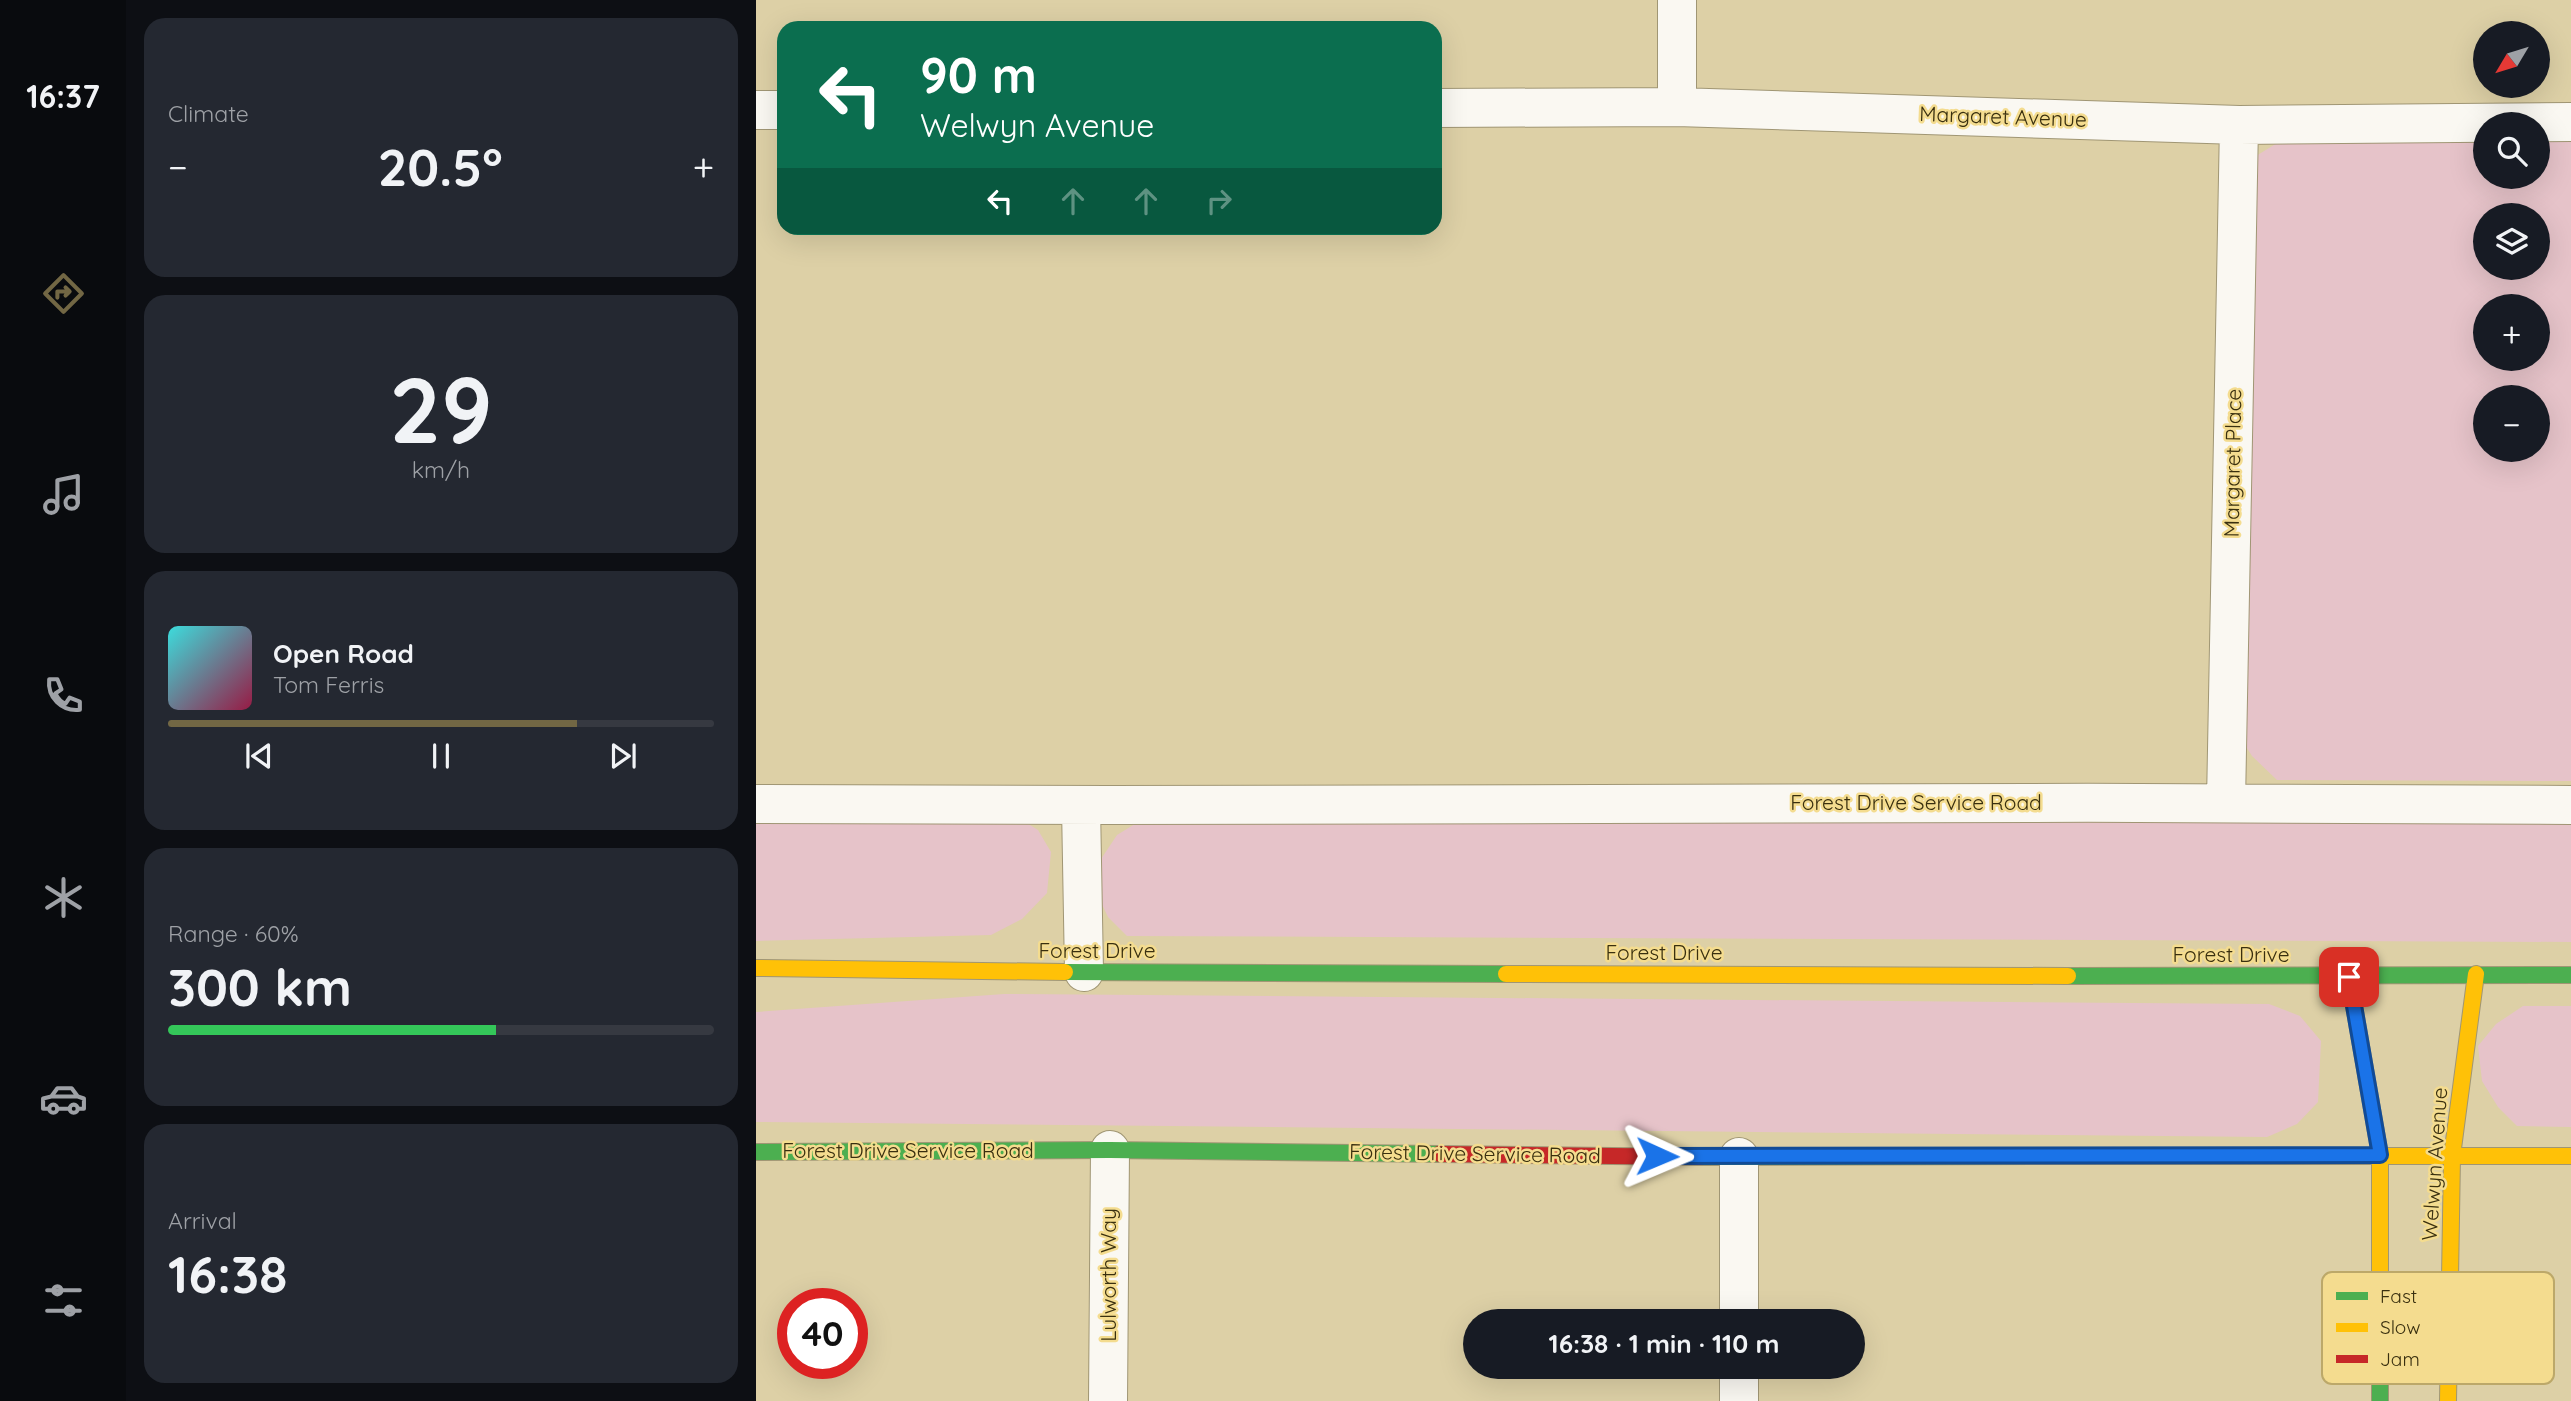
<!DOCTYPE html>
<html lang="en">
<head>
<meta charset="utf-8">
<style>
  body { margin:0; font-family:Quicksand,sans-serif; background:#242831; color:#f1f3f6; height:100vh; display:flex; flex-direction:column; font-size:26px; white-space:nowrap }
  * { box-sizing:border-box; margin:0 }
  p { font-size:23px; color:#9ea1a6 }
  .icon { flex:none; width:38px; height:38px; fill:none; stroke:currentColor; stroke-width:2; stroke-linecap:round; stroke-linejoin:round }
  .map { position:relative; flex:1; overflow:hidden }
  .sheet { display:flex; flex-direction:column; gap:18px; padding:18px; background:#0d0f14; width:630px }
  .sheet>* { flex:none }
  .top-card { position:absolute; left:21px; top:21px; width:665px; height:214px; border-radius:21px; box-shadow:0 7px 28px #0002; background:#0b6e4f; color:#fff; overflow:hidden }
  .needle { width:46px; rotate:232deg }
  .buttons { position:absolute; left:1717px; top:21px; display:grid; gap:14px }
  .buttons a { display:grid; place-items:center; width:77px; height:77px; border-radius:50%; background:#171b24; box-shadow:0 7px 28px #0002; font-size:35px }
  .speed { position:absolute; left:21px; top:1288px; display:flex; gap:14px; font-size:35px; font-weight:700; text-align:center }
  .speed>* { display:grid; place-content:center; width:91px; height:91px; border-radius:50%; background:#171b24; box-shadow:0 7px 28px #0002; line-height:1 }
  .speed .limit { border:10px solid #d22; background:#fff; color:#111 }
  .pin { position:absolute; display:grid; place-items:center; width:60px; height:60px; color:#fff; margin:-30px; border-radius:14px; box-shadow:0 4px 10px #0006 }
  .me { position:absolute; width:77px; margin:-38px; rotate:91deg; stroke-linejoin:round; filter:drop-shadow(0 0 5px #0008) }
  .turn { display:flex; align-items:center; gap:24px; height:147px; padding:0 28px; font-size:32px }
  .turn .icon { width:91px; height:91px; stroke-width:2.5 }
  .turn b { display:block; font-size:49px; line-height:60px }
  .lanes { display:flex; align-items:center; height:66px; padding:0 28px; background:#0003; justify-content:center; gap:35px; direction:ltr }
  .lanes .off { opacity:.35 }
  .big { font-size:52px; font-weight:800; line-height:1.1 }
  .sheet .widget { flex:1; display:flex; flex-direction:column; justify-content:center; gap:10px; min-width:0; padding:0 24px; border-radius:21px; background:#242831 }
  .sheet .dial { align-items:center; gap:0 }
  .dial b { font-size:91px; line-height:1 }
  .song { display:flex; align-items:center; gap:21px }
  .cover { width:84px; height:84px; border-radius:10px; background:linear-gradient(135deg,hsl(180 70% 55%),hsl(340 70% 35%)) }
  .played { height:7px; border-radius:4px; background:linear-gradient(90deg,#726744 75%,#363941 75%) }
  .keys { display:flex; justify-content:space-around; direction:ltr }
  .heat { display:flex; justify-content:space-between; align-items:center; font-size:38px; direction:ltr }
  .charge { height:10px; border-radius:5px; background:linear-gradient(90deg,#34c759 60%,#363941 0) }
  .trip { position:absolute; left:707px; top:1309px; width:402px; height:70px; border-radius:35px; background:#171b24; box-shadow:0 7px 28px #0002; font-weight:800; line-height:70px; text-align:center }
  main { display:flex; flex:1; min-height:0 }
  .menu { display:flex; flex-direction:column; width:126px; justify-content:space-around; align-items:center; background:#090b0e; color:#9ea1a6 }
  .menu .icon { width:49px; height:49px }
  .menu .on { color:#726744 }
  .menu b { font-size:32px; color:#f1f3f6 }
  .map>svg:first-child { display:block }
  .green { fill:#e6c3c9; fill-rule:evenodd }
  .lines { fill:none; stroke-linecap:round; stroke-linejoin:round }
  .street-casing { stroke:#a09674; stroke-width:40 }
  .fast-casing { stroke:#a09674; stroke-width:18 }
  .slow-casing { stroke:#a09674; stroke-width:18 }
  .jam-casing { stroke:#a09674; stroke-width:18 }
  .street { stroke:#faf8f2; stroke-width:38 }
  .fast { stroke:#4caf50; stroke-width:16 }
  .slow { stroke:#ffc107; stroke-width:16 }
  .jam { stroke:#c62828; stroke-width:16 }
  .route-casing { stroke:#114b97; stroke-width:18 }
  .route { stroke:#1a73e8; stroke-width:12 }
  .labels { text-anchor:middle; stroke-width:5; stroke-linejoin:round; paint-order:stroke }
  .street-label { font-size:21px; fill:#392f0f; stroke:#f4dc8f }
  .key { fill:#f4dc8f; stroke:#bca869; stroke-width:2 }
  .key-label { font-size:19px; fill:#392f0f }
</style>
</head>
<body>
<main>
<nav class="menu">
<b>16:37</b>
<svg class="icon on" aria-label="directions" viewBox="0 0 24 24"><path d="M12 3l9 9-9 9-9-9zM9 14v-3h6M13 9l2 2-2 2"/></svg>
<svg class="icon" aria-label="music" viewBox="0 0 24 24"><path d="M9 18V5l10-2v13"/><circle cx="6" cy="18" r="3"/><circle cx="16" cy="16" r="3"/></svg>
<svg class="icon" aria-label="phone" viewBox="0 0 24 24"><path d="M5 4h4l2 5-3 2q2 4 5 5l2-3 5 2v4C11 20 4 13 5 4z"/></svg>
<svg class="icon" aria-label="climate" viewBox="0 0 24 24"><path d="M12 3v18M4 7l16 10M4 17L20 7"/></svg>
<svg class="icon" aria-label="car" viewBox="0 0 24 24"><path d="M5 17H2v-5l4-1 3-4h7l3 4 3 1v5h-3M9 17h6M6 11h13"/><circle cx="7" cy="17" r="2"/><circle cx="17" cy="17" r="2"/></svg>
<svg class="icon" aria-label="filters" viewBox="0 0 24 24"><path d="M4 7h16M4 17h16"/><circle cx="9" cy="7" r="2"/><circle cx="15" cy="17" r="2"/></svg>
</nav>
<section class="sheet">
<div class="widget"><p>Climate</p>
<div class="heat"><a>−</a><b class="big">20.5°</b><a>+</a></div>
</div>
<div class="widget dial"><b>29</b><p>km/h</p></div>
<div class="widget">
<div class="song"><i class="cover"></i><div><b>Open Road</b><p>Tom Ferris</p></div></div>
<div class="played"></div>
<div class="keys"><svg class="icon" aria-label="previous" viewBox="0 0 24 24"><path d="M18 5L8 12l10 7zM5 5v14"/></svg><svg class="icon" aria-label="pause" viewBox="0 0 24 24"><path d="M8 5v14M16 5v14"/></svg><svg class="icon" aria-label="next" viewBox="0 0 24 24"><path d="M6 5l10 7-10 7zM19 5v14"/></svg></div>
</div>
<div class="widget"><p>Range · 60%</p><b class="big">300 km</b><div class="charge"></div></div>
<div class="widget"><p>Arrival</p><b class="big">16:38</b></div>
</section>
<div class="map">
<svg width="1815" height="1401" viewBox="0 0 1815 1401">
  <rect width="100%" height="100%" fill="#ddd0a6"/>
  <!-- green -->
  <path class="green" d="M1539 132H1729V177H1782V133H1815V781L1521 780 1496 756 1480 731 1492 161ZM1729 215H1782V268H1729ZM1729 306H1782V359H1729ZM1729 397H1782V450H1729Z
    M258 815 282 830 295 852 291 893 266 919 235 935 0 941V816Z
    M387 819 1815 824V942L371 936 352 917 342 896 345 859 361 835Z
    M248 994 1513 1004 1544 1016 1565 1041 1562 1102 1541 1124 1511 1137 0 1122V1012Z
    M1767 1006H1815V1127L1761 1126 1742 1107 1726 1081 1722 1046 1740 1024Z"/>
  <g class="lines">
    <defs>
      <path id="street" d="M921 107V0
        M679 108 921 107 1483 125 1815 122
        M0 110H28
        M1470 802 1483 125
        M0 804C605 808 1210 799 1815 805
        M325 806 328 972
        M983 1157V1321
        M352 1401 354 1150
        M983 1401V1367"/>
      <path id="fast" d="M309 972 750 974
        M1312 976 1815 975
        M0 1152 354 1150 683 1154
        M944 1157 1298 1156
        M1624 1275V1401"/>
      <path id="slow" d="M0 968 309 972
        M750 974 1312 976
        M1593 977 1624 1155V1275
        M1298 1156H1815
        M1692 1401 1696 1156 1720 974"/>
      <path id="jam" d="M683 1154 944 1157"/>
    </defs>
    <!-- street casing -->
    <use href="#street" class="street-casing"/>
    <!-- fast casing -->
    <use href="#fast" class="fast-casing"/>
    <!-- slow casing -->
    <use href="#slow" class="slow-casing"/>
    <!-- jam casing -->
    <use href="#jam" class="jam-casing"/>
    <!-- street -->
    <use href="#street" class="street"/>
    <!-- fast -->
    <use href="#fast" class="fast"/>
    <!-- slow -->
    <use href="#slow" class="slow"/>
    <!-- jam -->
    <use href="#jam" class="jam"/>
  </g>
  <g class="lines">
    <defs>
      <path id="route" d="M901 1156 1624 1155 1593 977"/>
    </defs>
    <!-- route casing -->
    <use href="#route" class="route-casing"/>
    <!-- route -->
    <use href="#route" class="route"/>
  </g>
  <g class="labels">
    <!-- street labels -->
    <g class="street-label">
      <text transform="translate(1247 117) rotate(2)" y="7">Margaret Avenue</text>
      <text transform="translate(1477 463) rotate(-89)" y="7">Margaret Place</text>
      <text x="1160" y="810">Forest Drive Service Road</text>
      <text x="341" y="958">Forest Drive</text>
      <text x="908" y="960">Forest Drive</text>
      <text x="1475" y="962">Forest Drive</text>
      <text x="152" y="1158">Forest Drive Service Road</text>
      <text transform="translate(719 1154) rotate(1)" y="7">Forest Drive Service Road</text>
      <text transform="translate(1679 1164) rotate(-86)" y="7">Welwyn Avenue</text>
      <text transform="translate(353 1275) rotate(-90)" y="7">Lulworth Way</text>
    </g>
  </g>
  <!-- legend -->
  <rect x="1566" y="1272" width="232" height="112" rx="10" class="key"/>
  <rect x="1580" y="1292" width="32" height="8" fill="#4caf50"/>
  <rect x="1580" y="1323" width="32" height="9" fill="#ffc107"/>
  <rect x="1580" y="1355" width="32" height="8" fill="#c62828"/>
  <g class="key-label">
    <text x="1624" y="1303">Fast</text>
    <text x="1624" y="1334">Slow</text>
    <text x="1624" y="1366">Jam</text>
  </g>
</svg>
<div class="buttons">
<a><svg class="needle" viewBox="-14 -14 28 28"><path d="M0-13l5 13h-10z" fill="#e53935"/><path d="M0 13l5-13h-10z" fill="#9ea1a6"/></svg></a>
<a><svg class="icon" aria-label="search" viewBox="0 0 24 24"><circle cx="10" cy="10" r="6"/><path d="M15 15l6 6"/></svg></a>
<a><svg class="icon" aria-label="layers" viewBox="0 0 24 24"><path d="M12 4l9 5-9 5-9-5zM3 14l9 5 9-5"/></svg></a>
<a>+</a>
<a>−</a>
</div>
<div class="speed"><div class="limit">40</div></div>
<div class="pin" style="left:1593px;top:977px;background:#d93025"><svg class="icon" aria-label="arrive" viewBox="0 0 24 24"><path d="M6 21V4h12l-3 4 3 4H6"/></svg></div>
<svg class="me" style="left:901px;top:1156px" viewBox="-20 -20 40 40"><path d="M0-17L14 15 0 8-14 15z" fill="#1a73e8" stroke="#fff" stroke-width="4"/></svg>
<div class="trip">16:38 · 1 min · 110 m</div>
<div class="top-card">
<div class="turn"><svg class="icon" aria-label="left" viewBox="0 0 24 24"><path d="M17 20v-9H6M10 6l-5 5 5 5"/></svg><div><b>90 m</b>Welwyn Avenue</div></div>
<div class="lanes"><svg class="icon" aria-label="left" viewBox="0 0 24 24"><path d="M17 20v-9H6M10 6l-5 5 5 5"/></svg><svg class="icon off" aria-label="ahead" viewBox="0 0 24 24"><path d="M12 20V5M6 11l6-6 6 6"/></svg><svg class="icon off" aria-label="ahead" viewBox="0 0 24 24"><path d="M12 20V5M6 11l6-6 6 6"/></svg><svg class="icon off" aria-label="right" viewBox="0 0 24 24"><path d="M7 20v-9h11M14 6l5 5-5 5"/></svg></div>
</div>
</div>
</main>
</body>
</html>
